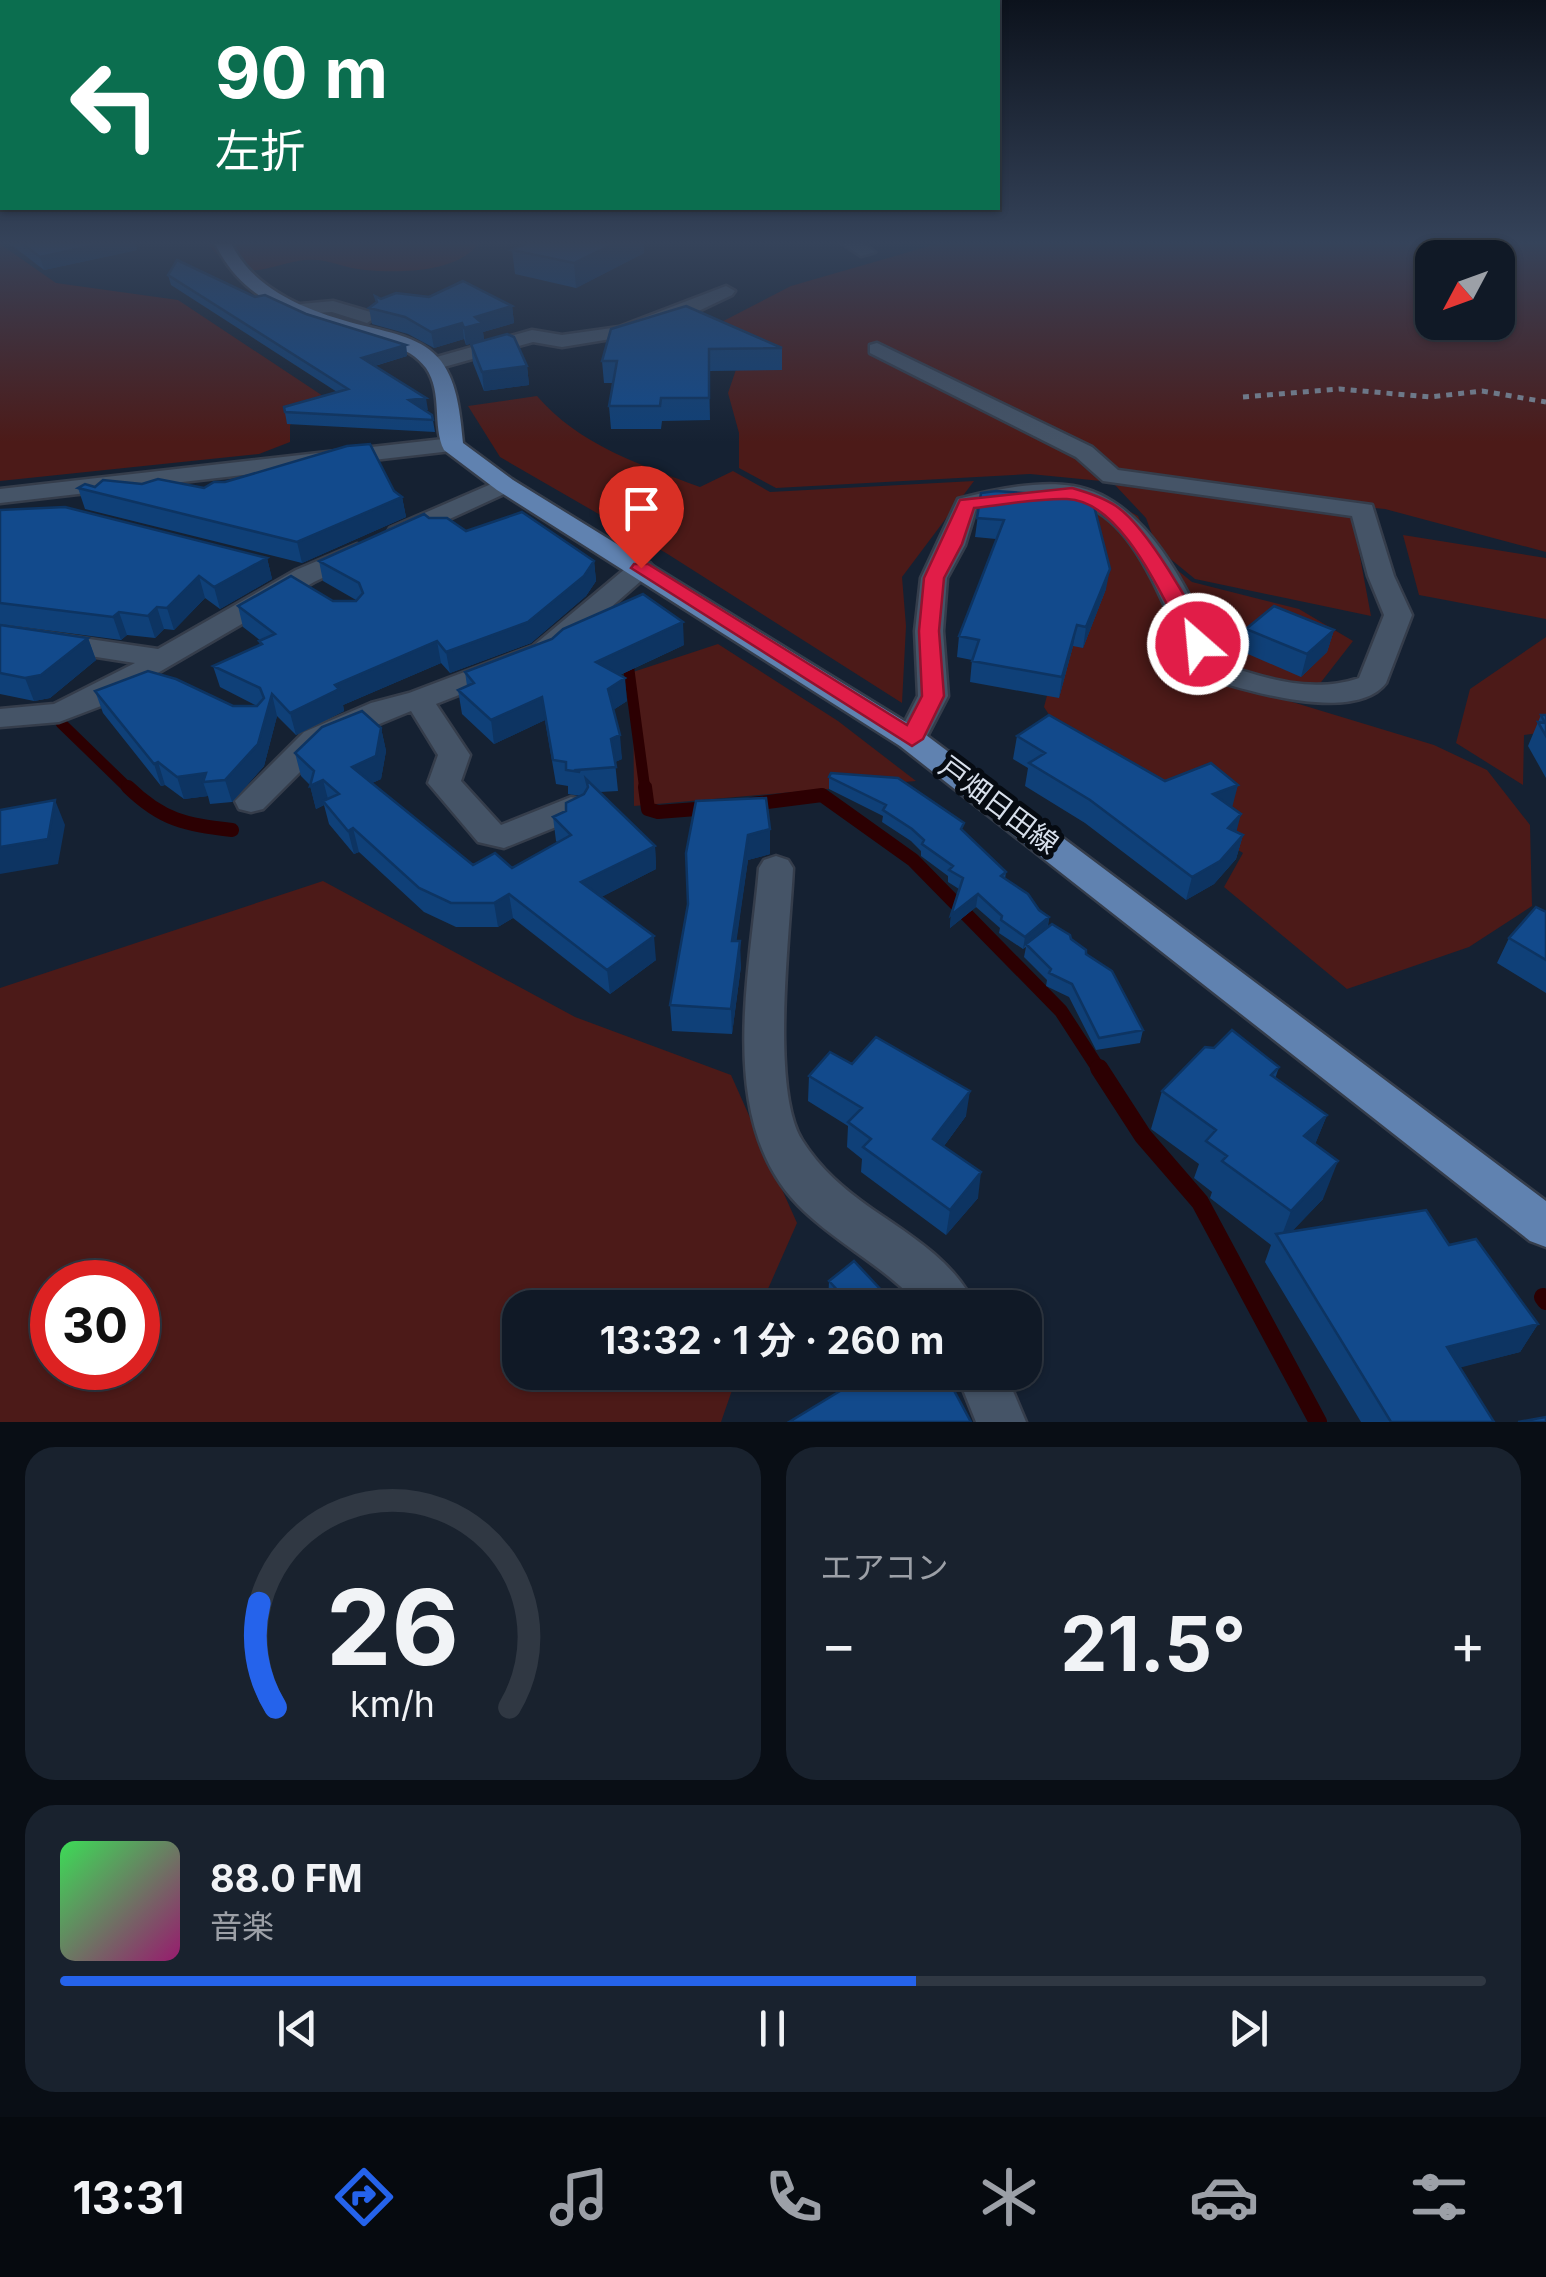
<!DOCTYPE html>
<html lang="ja">
<head>
<meta charset="utf-8">
<style>
  body { margin:0; font-family:Inter,"Noto Sans JP",sans-serif; background:#19222e; color:#f1f3f6; height:100vh; display:flex; flex-direction:column; font-size:38px; white-space:nowrap }
  * { box-sizing:border-box; margin:0 }
  p { font-size:32px; color:#9ca0a7 }
  .icon { flex:none; width:55px; height:55px; fill:none; stroke:currentColor; stroke-width:2; stroke-linecap:round; stroke-linejoin:round }
  .map { position:relative; height:1422px; overflow:hidden }
  .drawer { display:flex; flex-direction:column; gap:25px; padding:25px; background:#090e15; flex:1 }
  .drawer>* { flex:none }
  .top-card { position:absolute; left:0px; top:0px; width:1000px; height:210px; box-shadow:0 2px 8px #0004,0 0 0 2px #303843; background:#0b6e4f; color:#fff; overflow:hidden }
  .needle { width:65px; rotate:229deg }
  .fabs { position:absolute; left:1415px; top:240px; display:grid; gap:20px }
  .fabs a { display:grid; place-items:center; width:100px; height:100px; border-radius:20px; background:#101926; box-shadow:0 2px 8px #0004,0 0 0 2px #303843; font-size:50px }
  .speed { position:absolute; left:30px; top:1260px; display:flex; gap:20px; font-size:50px; font-weight:700; text-align:center }
  .speed>* { display:grid; place-content:center; width:130px; height:130px; border-radius:50%; background:#101926; box-shadow:0 2px 8px #0004,0 0 0 2px #303843; line-height:1 }
  .speed .limit { border:15px solid #d22; background:#fff; color:#111 }
  .pin { position:absolute; display:grid; place-items:center; width:85px; height:85px; color:#fff; margin:-102px -42px; border-radius:50% 50% 50% 0; rotate:-45deg; box-shadow:0 0 10px #0007 }
  .pin .icon { rotate:45deg }
  .me { position:absolute; width:110px; margin:-55px; rotate:333deg; stroke-linejoin:round; filter:drop-shadow(0 0 8px #0008) }
  .turn { display:flex; align-items:center; gap:35px; height:210px; padding:0 50px; font-size:45px }
  .turn .icon { width:130px; height:130px; stroke-width:2.5 }
  .turn b { display:block; font-size:70px; line-height:85px }
  .big { font-size:75px; font-weight:700; line-height:1.1 }
  .drawer .card { flex:1; display:flex; flex-direction:column; justify-content:center; gap:15px; min-width:0; padding:0 35px; border-radius:30px; background:#19222e }
  .drawer .dial { align-items:center; gap:0 }
  .dial svg { height:260px; overflow:visible; fill:none; stroke:#303843; stroke-width:7; stroke-linecap:round; text-anchor:middle }
  .dial text { fill:#f1f3f6; stroke:none }
  .song { display:flex; align-items:center; gap:30px }
  .cover { width:120px; height:120px; border-radius:15px; background:linear-gradient(135deg,hsl(130 70% 55%),hsl(320 70% 35%)) }
  .played { height:10px; border-radius:5px; background:linear-gradient(90deg,#2563eb 60%,#303843 60%) }
  .keys { display:flex; justify-content:space-around; direction:ltr }
  .heat { display:flex; justify-content:space-between; align-items:center; font-size:55px; direction:ltr }
  .drawer .tiles { flex:1; display:grid; gap:25px; grid-template-columns:1fr 1fr }
  .card:last-child { grid-column:span 2 }
  .trip { position:absolute; left:502px; top:1290px; width:540px; height:100px; border-radius:30px; background:#101926; box-shadow:0 2px 8px #0004,0 0 0 2px #303843; font-weight:700; line-height:100px; text-align:center }
  .tabs { display:flex; height:160px; justify-content:space-around; align-items:center; background:#060a0f; color:#9ca0a7 }
  .tabs .icon { width:70px; height:70px }
  .tabs .on { color:#2563eb }
  .tabs b { font-size:45px; color:#f1f3f6 }
  .map>svg:first-child { display:block }
  .green { fill:#4c1a18; fill-rule:evenodd }
  .lines { fill:none; stroke-linecap:round; stroke-linejoin:round }
  .stream-far2 { stroke:#2c0002; stroke-width:11 }
  .stream-far1 { stroke:#2c0002; stroke-width:14 }
  .stream { stroke:#2c0002; stroke-width:18 }
  .minor-casing { stroke:#353d4b; stroke-width:5 }
  .major-casing { stroke:#353d4b; stroke-width:5 }
  .path { stroke:#7f8997; stroke-width:5; stroke-dasharray:6 6; stroke-linecap:butt }
  .minor { fill:#455467; fill-rule:evenodd }
  .major { fill:#6082b0; fill-rule:evenodd }
  .wall { fill:#0f4078 }
  .shaded-wall { fill:#0d3462 }
  .building { fill:#124a8c; stroke:#0d3462; stroke-width:2.5 }
  .route { fill:#e11d48; stroke:#92132f; stroke-width:2.5 }
  .labels { text-anchor:middle; stroke-width:10; stroke-linejoin:round; paint-order:stroke }
  .street-label { font-size:28px; fill:#d7dfeb; stroke:#060b12 }
</style>
</head>
<body>
<div class="map">
<svg width="1546" height="1422" viewBox="0 0 1546 1422">
  <rect width="100%" height="100%" fill="#152132"/>
  <!-- green -->
  <path class="green" d="M208 243H479C457 273 400 273 365 270 343 268 327 258 305 260 287 261 261 274 245 269 232 265 214 255 208 243Z
    M940 243H1546V552L1385 509 1030 474 776 488 739 468V433L728 393 742 352 704 331 791 286ZM1432 258H1498V322H1432Z
    M0 244 56 283 178 300 326 398 290 425V442L259 454 0 481Z
    M537 396C579 445 641 465 700 487L733 471 770 492 974 481 902 577 906 626 902 703 666 553 500 457 468 406Z
    M1115 485 1352 514 1371 616 1195 579 1157 548 1146 518Z
    M1102 496 1138 516 1154 551 1192 582 1299 609 1353 641 1318 686 1210 677 1434 745 1487 770 1530 825 1532 906 1469 947 1347 989 1224 887 1243 853 1069 745 1044 707 1069 613 1077 500Z
    M1403 535 1546 558V619L1419 595Z
    M1546 637V732L1524 735 1523 785 1456 743 1470 689Z
    M718 644 838 721 916 781 634 806 633 672Z
    M323 881 575 1017 731 1075 797 1223 760 1307 520 1308V1372L738 1373 721 1422H0V988ZM52 1282H138V1368H52Z"/>
  <g class="lines">
    <!-- stream-far2 -->
    <path class="stream-far2" d="M622 657 628 663 645 790
      M61 723 130 790"/>
    <!-- stream-far1 -->
    <path class="stream-far1" d="M128 787C163 821 185 824 232 830
      M645 787 648 809 658 812 709 808
      M752 804 822 795 913 860 1061 1011 1100 1071"/>
    <!-- stream -->
    <path class="stream" d="M1099 1068 1143 1136 1200 1202 1318 1422
      M1543 1297 1546 1301"/>
    <defs>
      <path id="minor" d="M842 243H863L875 252 861 256Z
        M726 286 735 291 732 295 686 317 629 336 562 347 533 342 433 370 423 364 426 360 532 330 562 335 619 327Z
        M333 301 374 313 376 317 367 323 332 312 301 314 292 309 301 304Z
        M877 343 1092 447 1118 470 1372 505 1394 576 1412 615 1386 683C1354 725 1241 689 1200 676 1164 623 1144 515 1069 500 1041 494 1004 505 976 509L965 545 947 578 943 631 948 696 922 746H900L896 739 918 696 915 631 921 578 958 499C992 490 1038 480 1073 486 1151 499 1193 601 1222 664 1267 679 1312 694 1359 678L1384 615 1368 576 1352 516 1103 481 1076 457 870 353V345Z
        M452 438 463 445 460 450 0 503V489Z
        M505 478 513 480 517 485 513 490 408 538 399 540 387 533 390 528Z
        M357 544 370 552 366 557 314 582 101 706 59 722 0 727V709L54 704 135 663 0 642V626L158 649 296 570Z
        M641 560 650 563 654 568 650 573 553 658 436 704 470 755 461 781 501 825 571 797 583 800 587 808 583 816 504 848 478 842 428 783 438 755 411 711 326 746 263 809 251 812 239 809 235 801 304 732 371 703 409 693 533 646 632 563Z
        M776 856 788 860 793 868C790 932 770 1089 802 1140 821 1170 844 1189 872 1209 911 1236 957 1263 976 1308H922C886 1267 842 1247 804 1211 714 1127 750 976 759 868L764 860Z
        M956 1372H1005L1026 1422H976Z"/>
      <path id="major" d="M215 243H231C255 293 314 313 365 326 392 333 423 338 441 361 458 384 460 415 463 443L513 480 922 732 1546 1201V1247L1530 1241 900 746 497 490 444 450C432 426 443 393 426 368 409 345 376 340 350 334 296 320 239 297 215 243Z"/>
    </defs>
    <!-- minor casing -->
    <use href="#minor" class="minor-casing"/>
    <!-- major casing -->
    <use href="#major" class="major-casing"/>
    <!-- path -->
    <path class="path" d="M1243 397 1340 389 1430 397 1482 391 1546 402"/>
    <!-- minor -->
    <use href="#minor" class="minor"/>
    <!-- major -->
    <use href="#major" class="major"/>
  </g>
  <!-- wall -->
  <path class="wall" d="M9 243H137L135 244 137 250 44 270Z
    M512 250 644 253 576 288 515 274Z
    M168 275 255 297 406 345 407 356 375 366 432 415 435 432 287 424 284 407 337 392 171 285Z
    M375 296 381 299 512 306 514 323 483 332 484 340 466 345 464 339 434 348 408 334 372 324 369 308 376 302Z
    M611 329 782 348V370L709 371 710 420 662 421 661 429H611L609 406 614 383H604L602 361Z
    M471 344 527 366 529 385 484 391 473 363Z
    M95 487 394 491 402 497 406 517 302 563 85 509 78 488Z
    M981 493 1106 589 1083 648 1073 646 1059 698 970 682 972 660 957 657 959 636 996 539 975 537Z
    M0 510 267 558 272 579 220 609 205 598 174 630 164 629 155 638 127 635 121 640 0 624Z
    M429 518 466 531 594 561 596 581 586 596 531 643 450 673 441 663 343 705 344 711 296 735 277 716 264 766 232 802 210 804 208 796 184 799 165 785 161 786 103 713 95 691 233 706H257L220 687 213 666 260 645 259 641H261L243 627 238 606 333 601H356V600L323 581 319 561Z
    M0 625 88 638 96 660 50 698 34 701 0 694Z
    M1246 629 1334 630 1327 652 1301 677 1241 651Z
    M684 645 620 675 627 701 613 710 622 759 615 762 618 791 600 792 655 846 656 869 601 897 656 960 610 994 513 918 498 927H456L424 912 359 852 354 854 329 824 324 805 316 809 310 785 301 776 295 753 381 728 386 751 381 779 372 783 473 865 512 868 558 843 556 841 553 817 566 811 581 796 568 794V786L556 784 545 720 494 744 462 714 458 690 467 686 465 672Z
    M1541 715H1546V778L1528 746Z
    M1017 736 1165 781 1232 808 1236 832 1243 835 1236 859 1214 884 1186 900 1085 823 1025 786 1028 768 1013 759Z
    M829 777 963 831 1006 872 1005 879 1039 910 1049 917 1048 927 1071 939 1086 954 1143 1030 1140 1043 1096 1050 1069 997 1046 986 1047 980 1024 957 1026 947 1023 949 999 933 1000 928 976 907 950 928 951 915 959 889 948 882V876L921 856V851L911 841 882 822 883 816 829 789Z
    M770 829V854L748 860 736 941 741 966 732 1034 672 1031 670 1005 688 904Z
    M1546 912V993L1497 963 1509 938Z
    M852 1064 966 1116 944 1146 978 1198 946 1235 861 1172 862 1159 847 1147 848 1126 808 1101 809 1076Z
    M1279 1067 1275 1079 1327 1115 1315 1144 1323 1199 1292 1231 1449 1245 1538 1324 1520 1352 1460 1367 1494 1422H1361L1265 1262 1271 1245 1210 1198 1212 1192 1194 1178 1199 1164 1151 1129 1162 1091Z
    M829 1281 898 1308H832L828 1304Z
    M834 1372H944L839 1391 840 1378Z"/>
  <!-- shaded-wall -->
  <path class="shaded-wall" d="M104 243H137L135 244 137 250 44 270 40 257Z
    M615 243H644V253L576 288 574 263Z
    M512 306 514 323 483 332 484 340 466 345 464 328 475 317Z
    M462 323 464 339 434 348 431 332Z
    M406 345 407 356 364 369 362 358Z
    M527 366 529 385 484 391 482 372Z
    M426 398 428 410 411 412 409 400Z
    M402 497 406 517 302 563 297 542Z
    M267 558 272 579 220 609 214 587Z
    M594 561 596 581 586 596 531 643 450 673 446 652Z
    M1110 569 1106 589 1083 648 1086 627Z
    M199 576 205 598 174 630 167 608Z
    M157 607 164 629 155 638 148 616Z
    M119 612 127 635 121 640 113 617Z
    M683 622 684 645 598 685 596 662Z
    M1077 625 1073 646 1059 698 1062 677Z
    M1334 630 1327 652 1301 677 1307 654Z
    M88 638 96 660 50 698 34 701 25 678Z
    M437 641 441 663 343 705 344 711 296 735 290 713 335 685Z
    M625 678 627 701 610 712 608 689Z
    M272 694 277 716 264 766 232 802 225 780Z
    M542 697 545 720 494 744 491 720Z
    M381 728 386 751 381 779 357 790 352 767Z
    M620 735 622 759 613 763 611 739Z
    M158 762 165 785 161 786 154 764Z
    M206 773 203 782 208 796 184 799 177 777Z
    M323 780 329 803 323 801 324 805 316 809 310 786Z
    M1238 785 1232 808 1213 794Z
    M55 800 65 825 58 864 0 874V847Z
    M1241 814 1235 837 1228 828Z
    M353 828 359 852 354 854 348 831Z
    M770 829V854L748 860 733 966 732 941 748 835Z
    M1243 835 1236 859 1214 884 1186 900 1192 877Z
    M655 846 656 869 584 906 581 882Z
    M509 894 513 918 498 927 494 903Z
    M978 894 976 907 950 928 951 915Z
    M1049 917 1047 930 1026 944 1023 949 1025 937Z
    M654 936 656 960 610 994 607 970Z
    M740 941 741 966 732 1034 731 1009Z
    M970 1091 966 1116 930 1165 933 1139Z
    M1327 1115 1312 1152 1304 1136Z
    M1338 1161 1323 1199 1281 1243 1280 1240 1291 1211Z
    M981 1172 978 1198 946 1235 950 1210Z
    M1538 1324 1520 1352 1432 1375 1447 1347Z"/>
  <!-- building -->
  <path class="building" d="M22 243H104L40 257Z
    M527 243H615L574 263 512 250Z
    M177 260 255 297 265 295 306 314 406 345 362 358 426 398 409 400 432 415 433 420 285 412 284 407 348 389 168 275Z
    M463 281 512 306 475 317 482 323 464 328 462 323 431 332 405 317 369 308 377 302 375 296 381 299 396 293 429 297Z
    M686 306 782 348 709 349V398H661L660 406H609L617 361H602L611 329Z
    M507 334 514 337 527 366 482 372 471 344Z
    M370 444 394 491 402 497 297 542 78 488 85 484 95 487 103 480 142 484 158 479 204 488 214 482H225L347 446Z
    M996 491 1092 498 1110 569 1086 627 1077 625 1062 677 972 661 979 640 959 636 1004 520 977 518 981 493Z
    M65 507 267 558 214 587 199 576 167 608 157 607 148 616 119 612 113 617 0 603V510Z
    M522 512 594 561 584 576 528 622 446 652 437 641 335 685 339 689 290 713 272 694 258 744 225 780 203 782 206 773 177 777 158 762 154 764 95 691 148 671 176 679 233 706H257L264 698 260 688 213 666 262 644 259 641 275 634 238 606 291 576 333 601H356L363 593 359 583 319 561 424 514 429 518H447L466 531Z
    M643 594 683 622 596 662 625 678 608 689 620 735 611 739 616 767 577 770 580 772 566 770V762L553 760 542 697 491 720 458 690 474 683 465 672 552 639 563 629Z
    M1274 606 1334 630 1307 654 1246 629Z
    M0 625 88 638 41 675 25 678 0 673Z
    M362 711 381 728 376 756 352 767 473 865 495 853 512 868 571 835 553 817 566 811V803L584 794 588 787 586 779 655 846 581 882 654 936 607 970 509 894 494 903H451L419 888 353 828 348 831 323 801 339 794 323 780 310 786 314 771 295 753 322 727Z
    M1049 715 1165 781 1211 763 1238 785 1213 794 1241 814 1228 828 1243 835 1220 861 1192 877 1090 800 1029 763 1045 753 1017 736Z
    M1541 715H1546V736L1538 722 1545 723Z
    M831 773 898 778 964 823 961 829 1006 872 1001 876 1028 894 1039 910 1049 917 1025 937 1001 920 1002 916 978 894 951 915 963 878 949 870 953 866 922 844 924 840 912 829 883 810 886 805 829 777Z
    M766 798 770 829 748 835 732 941H740L731 1009 670 1005 688 904 686 853 696 801Z
    M55 800 48 839 0 847V810Z
    M1536 907 1546 912V960L1509 938Z
    M1052 924 1070 935 1071 939 1086 950V954L1112 971 1143 1030 1099 1038 1072 984 1049 973 1051 969 1026 944Z
    M1232 1030 1279 1067 1271 1075 1327 1115 1304 1136 1338 1161 1291 1211 1222 1161 1227 1156 1206 1141 1216 1130 1162 1091 1205 1047 1214 1048Z
    M876 1037 970 1091 933 1139 981 1172 950 1210 863 1147 871 1139 848 1122 862 1108 809 1076 830 1052 852 1064Z
    M1426 1210 1449 1245 1476 1239 1538 1324 1447 1347 1494 1422H1391L1276 1234Z
    M854 1261 898 1308H850L852 1306 829 1281Z
    M841 1372H944L971 1422H789L845 1388Z
    M1546 1417V1422H1518Z"/>
  <!-- sky -->
  <linearGradient id="sky" x2="0" y2="1"><stop stop-color="#0c121c"/><stop offset="0.55" stop-color="#35435a"/><stop offset="1" stop-color="#35435a" stop-opacity="0"/></linearGradient>
  <rect width="1546" height="442" fill="url(#sky)"/>
  <!-- route -->
  <path class="route" d="M1072 488C1086 492 1104 498 1116 506 1148 528 1193 608 1209 644L1198 651 1191 649C1165 606 1125 501 1067 499 1036 498 1004 505 974 508L962 544 944 578 939 631 944 696 923 739 912 746 631 568 634 564H648L907 725 922 696 919 631 924 578 960 500Z"/>
  <g class="labels">
    <!-- street labels -->
    <g class="street-label">
      <text transform="translate(999 805) rotate(37)" y="10">戸畑日田線</text>
    </g>
  </g>
</svg>
<div class="fabs">
<a><svg class="needle" viewBox="-14 -14 28 28"><path d="M0-13l5 13h-10z" fill="#e53935"/><path d="M0 13l5-13h-10z" fill="#9ca0a7"/></svg></a>
</div>
<div class="speed"><div class="limit">30</div></div>
<div class="pin" style="left:641px;top:568px;background:#d93025"><svg class="icon" aria-label="arrive" viewBox="0 0 24 24"><path d="M6 21V4h12l-3 4 3 4H6"/></svg></div>
<svg class="me" style="left:1198px;top:644px" viewBox="-20 -20 40 40"><circle r="17" fill="#e11d48" stroke="#fff" stroke-width="3"/><path d="M0-11L8 9 0 5-8 9z" fill="#fff"/></svg>
<div class="trip">13:32 · 1 分 · 260 m</div>
<div class="top-card">
<div class="turn"><svg class="icon" aria-label="left" viewBox="0 0 24 24"><path d="M17 20v-9H6M10 6l-5 5 5 5"/></svg><div><b>90 m</b>左折</div></div>
</div>
</div>
<section class="drawer">
<div class="tiles">
<div class="card dial"><svg viewBox="0 0 100 80">
<path d="M14 69A42 42 0 1 1 86 69"/>
<path d="M14 69A42 42 0 0 1 9 37" stroke="#2563eb"/>
<text x="50" y="56" font-size="32" font-weight="700">26</text>
<text x="50" y="72" font-size="11">km/h</text>
</svg></div>
<div class="card"><p>エアコン</p>
<div class="heat"><a>−</a><b class="big">21.5°</b><a>+</a></div>
</div>
<div class="card">
<div class="song"><i class="cover"></i><div><b>88.0 FM</b><p>音楽</p></div></div>
<div class="played"></div>
<div class="keys"><svg class="icon" aria-label="previous" viewBox="0 0 24 24"><path d="M18 5L8 12l10 7zM5 5v14"/></svg><svg class="icon" aria-label="pause" viewBox="0 0 24 24"><path d="M8 5v14M16 5v14"/></svg><svg class="icon" aria-label="next" viewBox="0 0 24 24"><path d="M6 5l10 7-10 7zM19 5v14"/></svg></div>
</div>
</div>
</section>
<nav class="tabs">
<b>13:31</b>
<svg class="icon on" aria-label="directions" viewBox="0 0 24 24"><path d="M12 3l9 9-9 9-9-9zM9 14v-3h6M13 9l2 2-2 2"/></svg>
<svg class="icon" aria-label="music" viewBox="0 0 24 24"><path d="M9 18V5l10-2v13"/><circle cx="6" cy="18" r="3"/><circle cx="16" cy="16" r="3"/></svg>
<svg class="icon" aria-label="phone" viewBox="0 0 24 24"><path d="M5 4h4l2 5-3 2q2 4 5 5l2-3 5 2v4C11 20 4 13 5 4z"/></svg>
<svg class="icon" aria-label="climate" viewBox="0 0 24 24"><path d="M12 3v18M4 7l16 10M4 17L20 7"/></svg>
<svg class="icon" aria-label="car" viewBox="0 0 24 24"><path d="M5 17H2v-5l4-1 3-4h7l3 4 3 1v5h-3M9 17h6M6 11h13"/><circle cx="7" cy="17" r="2"/><circle cx="17" cy="17" r="2"/></svg>
<svg class="icon" aria-label="filters" viewBox="0 0 24 24"><path d="M4 7h16M4 17h16"/><circle cx="9" cy="7" r="2"/><circle cx="15" cy="17" r="2"/></svg>
</nav>
</body>
</html>
